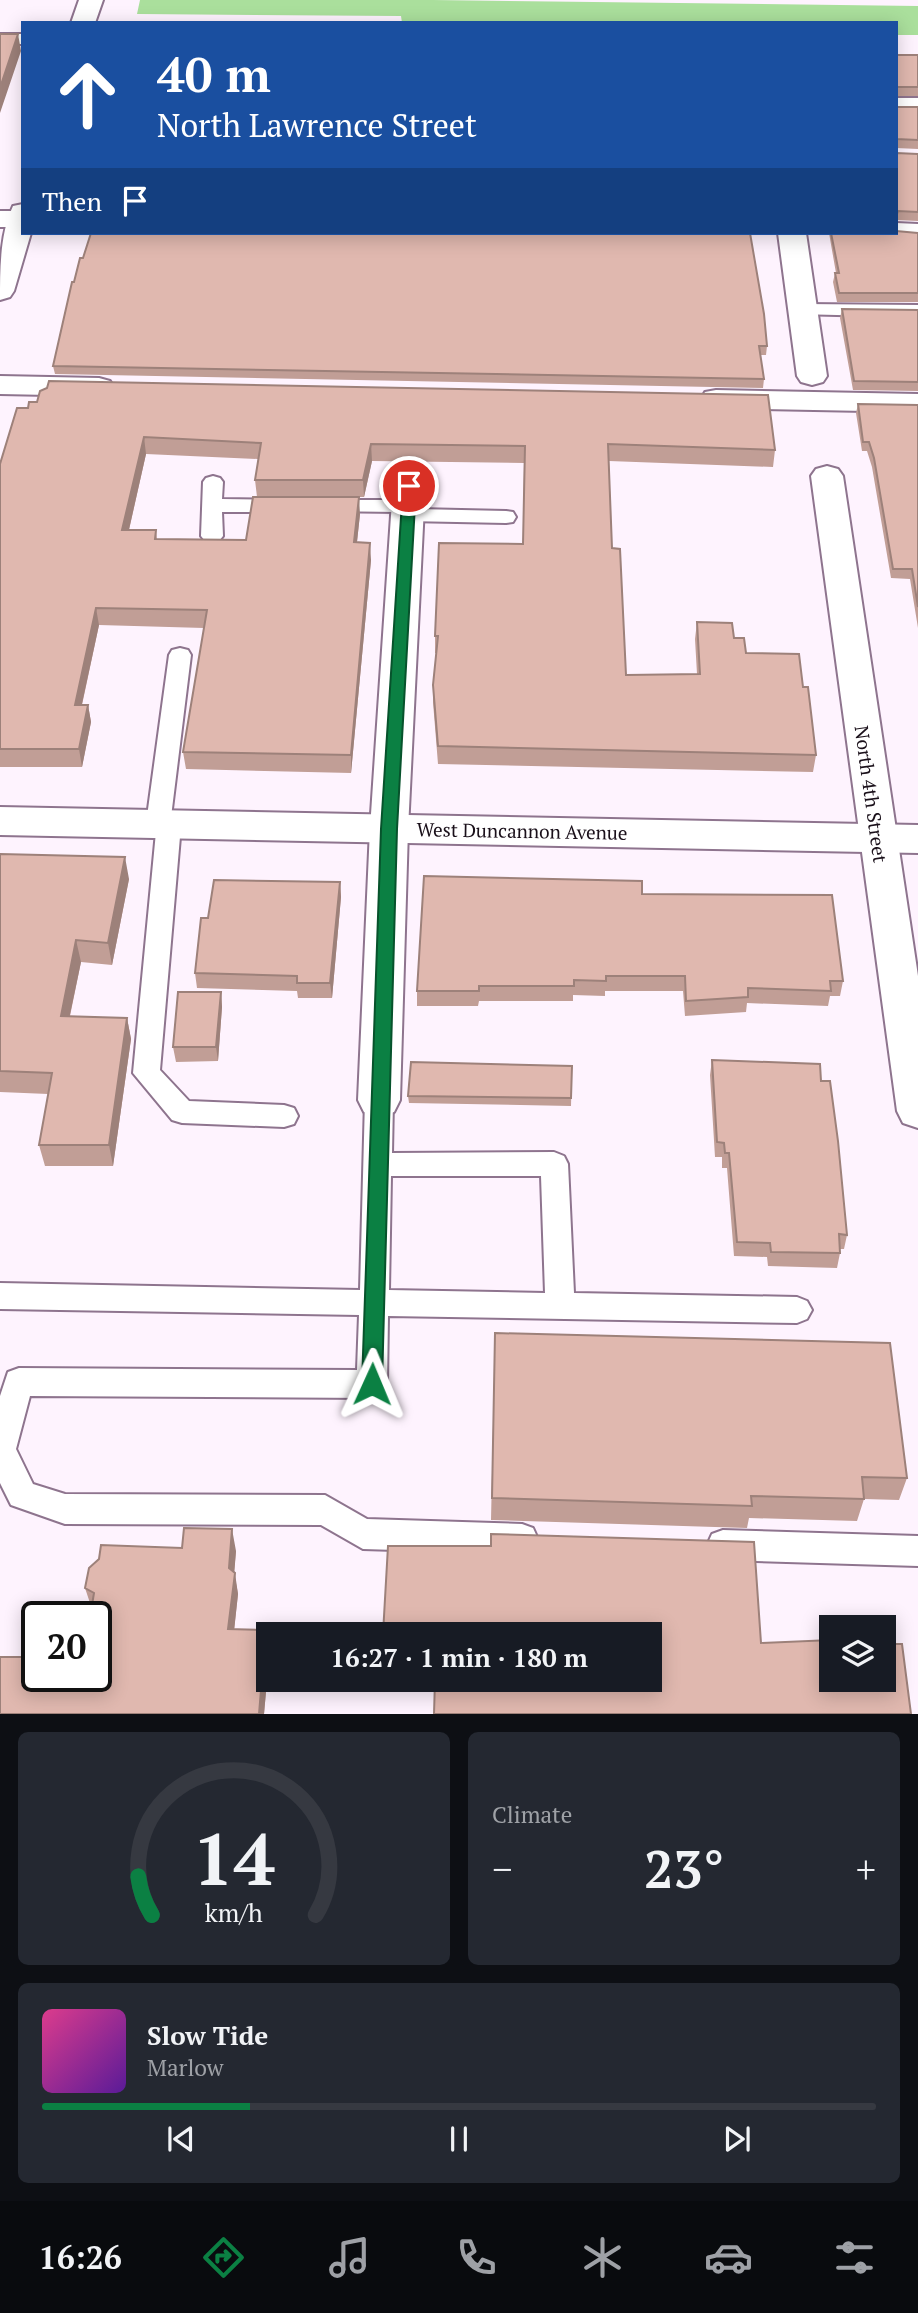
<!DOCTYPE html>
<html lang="en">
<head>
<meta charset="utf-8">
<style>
  body { margin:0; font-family:"PT Serif",serif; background:#242831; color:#f1f3f6; height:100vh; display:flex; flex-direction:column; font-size:26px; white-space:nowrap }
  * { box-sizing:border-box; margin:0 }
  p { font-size:23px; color:#9ea1a6 }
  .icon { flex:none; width:38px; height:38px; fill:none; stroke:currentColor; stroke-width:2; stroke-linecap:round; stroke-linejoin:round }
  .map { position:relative; height:1714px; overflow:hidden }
  .side { display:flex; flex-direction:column; gap:18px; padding:18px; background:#0d0f14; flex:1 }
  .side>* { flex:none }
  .top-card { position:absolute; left:21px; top:21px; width:877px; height:214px; border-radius:0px; box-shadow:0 4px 18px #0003; background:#1a4fa0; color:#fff; overflow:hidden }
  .controls { position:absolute; left:819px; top:1615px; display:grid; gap:14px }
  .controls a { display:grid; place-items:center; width:77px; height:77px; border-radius:0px; background:#171b24; box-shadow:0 4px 18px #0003; font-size:35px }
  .speed { position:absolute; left:21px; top:1601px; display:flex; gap:14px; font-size:35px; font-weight:700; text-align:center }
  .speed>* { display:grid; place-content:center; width:91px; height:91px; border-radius:50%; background:#171b24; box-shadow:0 4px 18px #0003; line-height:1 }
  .speed .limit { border:4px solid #111; border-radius:10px; background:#fff; color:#111 }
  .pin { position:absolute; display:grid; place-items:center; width:60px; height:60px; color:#fff; margin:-30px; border:4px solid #fff; border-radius:50%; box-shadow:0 2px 7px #0007 }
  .me { position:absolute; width:77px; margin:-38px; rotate:1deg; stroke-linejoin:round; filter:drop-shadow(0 0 5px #0008) }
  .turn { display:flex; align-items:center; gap:24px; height:147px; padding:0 21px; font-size:32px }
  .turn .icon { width:91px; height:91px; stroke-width:2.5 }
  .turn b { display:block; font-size:49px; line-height:60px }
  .then { display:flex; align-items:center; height:66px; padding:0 21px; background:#0003; gap:14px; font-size:26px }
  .big { font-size:52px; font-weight:800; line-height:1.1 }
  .side .widget { flex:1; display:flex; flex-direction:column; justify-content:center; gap:10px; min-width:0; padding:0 24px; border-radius:10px; background:#242831 }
  .side .dial { align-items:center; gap:0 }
  .dial svg { height:182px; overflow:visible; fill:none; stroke:#363941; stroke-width:7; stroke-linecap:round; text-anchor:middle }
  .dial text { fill:#f1f3f6; stroke:none }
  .song { display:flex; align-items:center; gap:21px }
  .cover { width:84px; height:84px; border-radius:10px; background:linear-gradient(135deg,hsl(330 70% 55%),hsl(270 70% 35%)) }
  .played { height:7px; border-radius:4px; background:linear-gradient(90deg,#0b8043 25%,#363941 25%) }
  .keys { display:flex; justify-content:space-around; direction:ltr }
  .heat { display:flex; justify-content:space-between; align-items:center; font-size:38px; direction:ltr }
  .side .tiles { flex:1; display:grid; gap:18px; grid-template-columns:1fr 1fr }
  .widget:last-child { grid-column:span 2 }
  .trip { position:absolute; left:256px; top:1622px; width:406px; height:70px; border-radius:0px; background:#171b24; box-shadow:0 4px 18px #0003; font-weight:800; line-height:70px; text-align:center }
  .tab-bar { display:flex; height:112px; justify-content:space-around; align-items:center; background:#090b0e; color:#9ea1a6 }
  .tab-bar .icon { width:49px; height:49px }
  .tab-bar .selected { color:#0b8043 }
  .tab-bar b { font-size:32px; color:#f1f3f6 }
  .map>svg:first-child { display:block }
  .green { fill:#aadf9c }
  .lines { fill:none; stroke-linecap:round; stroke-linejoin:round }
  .lane-casing { stroke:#8e748e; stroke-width:4 }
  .street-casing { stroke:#8e748e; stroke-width:4 }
  .secondary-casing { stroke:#8e748e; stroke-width:4 }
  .lane { fill:#fff; fill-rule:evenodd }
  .street { fill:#fff; fill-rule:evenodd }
  .secondary { fill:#fff; fill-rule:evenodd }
  .wall { fill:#c19e96 }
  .shaded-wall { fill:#9d817a }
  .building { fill:#e0b8af; stroke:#9d817a; stroke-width:2 }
  .route { fill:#0b8043; stroke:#07532c; stroke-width:2 }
  .labels { text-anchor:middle; stroke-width:5; stroke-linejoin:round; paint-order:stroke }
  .street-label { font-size:19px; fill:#1a101a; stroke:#fff }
</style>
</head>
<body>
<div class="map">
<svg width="918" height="1715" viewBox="0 0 918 1715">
  <rect width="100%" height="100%" fill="#fef3fe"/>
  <!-- green -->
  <path class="green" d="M140 0H433L918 6V35H896V23H402L401 16 137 14Z"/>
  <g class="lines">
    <defs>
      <path id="lane" d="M0 34H23V44H0Z
        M803 304 918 305V317L796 314 794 310Z
        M213 476 220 478 223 482 222 499 285 500 292 501 295 506 292 511 285 512H222L223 536 219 541H205L201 536 203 482 206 478Z
        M328 500H408L415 501 418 506 417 509 506 511 513 512 516 517 513 522 506 523 407 521 400 520 397 515 398 512 321 511 318 506 321 501Z
        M180 648 188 650 191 655 171 817 178 819 181 825 160 1070 189 1101 284 1105 294 1108 298 1116 294 1124 284 1127 182 1123 172 1120 133 1073 156 832 149 830 146 824 169 655 172 650Z
        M379 1089 389 1092 393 1100 392 1153 554 1152 564 1156 568 1164 574 1293 797 1297 807 1301 812 1310 807 1319 797 1323 388 1316 387 1384 383 1394 372 1398 30 1396 16 1449 33 1484 65 1494 325 1495 367 1519 522 1524 533 1528 538 1539 533 1550 522 1554 363 1549 321 1525 65 1524 11 1505 0 1483V1396L8 1372 19 1368 357 1370 359 1315 0 1309V1283L360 1290 365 1100 369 1092ZM391 1176H541L545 1293 389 1290Z
        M723 1530 918 1536V1566L723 1560 712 1556 707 1545 712 1534Z"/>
      <path id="street" d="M896 98H918V114H896Z
        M0 211H23V227H0Z
        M896 223 918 224V240L886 237 883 233H896Z
        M778 233H806L827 376 823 382 812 385 801 382 797 376Z
        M0 376 99 378 110 381 114 387 110 393 99 396 0 394Z
        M716 390 918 394V412L716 408 705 406 701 399 705 392Z
        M827 466 838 469 843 476 918 976V1128L903 1123 897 1111 811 476 816 469Z
        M409 476 420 479 425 486 408 829 400 1100 394 1112 379 1117 364 1112 358 1100 370 829 393 486 398 479Z"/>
      <path id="secondary" d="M79 0H103L95 23H71Z
        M23 204V233H31L14 291 10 297 0 300C0 269 0 233 13 206Z
        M0 807 918 825V853L0 835Z"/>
    </defs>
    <!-- lane casing -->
    <use href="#lane" class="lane-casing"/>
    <!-- street casing -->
    <use href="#street" class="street-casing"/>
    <!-- secondary casing -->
    <use href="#secondary" class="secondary-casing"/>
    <!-- lane -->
    <use href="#lane" class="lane"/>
    <!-- street -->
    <use href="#street" class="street"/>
    <!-- secondary -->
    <use href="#secondary" class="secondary"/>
  </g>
  <!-- wall -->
  <path class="wall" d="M896 55H918V96H896Z
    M896 107H918V149L896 148Z
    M896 153 918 154V221L896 220Z
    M829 233H918V302H837L833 282 835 273H836Z
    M83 258 767 346 766 355H760L764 379 763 388 55 374 53 366 74 282Z
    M842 309 918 310V391L853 390 840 318Z
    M858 404 918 405V628L910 579 891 578 872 467 867 451H862L856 413Z
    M17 408 775 450 773 467 609 461 612 548 626 675 697 674 695 639 697 622 734 638 746 653 803 687 816 755 813 772 438 764 433 702V685L436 653H435V636L523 544 524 463 372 461 364 497H257L255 480 258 459 146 454 129 530H156L157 539 246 540 360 514 357 542 371 560 351 773 186 769 183 752 204 628 99 625 82 705H88L91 722 82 767H0V464Z
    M0 854 129 879 112 965 81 962 70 1016 127 1018 131 1039 113 1166H45L39 1145 48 1094 0 1092Z
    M340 882 341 897 332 998H298L297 991 197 988 195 973 208 918Z
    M642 894 843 981 840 996H830L828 1006 747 1003 746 1012 685 1016 683 991H605V996L573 995V1001H479L478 1006H417V991Z
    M221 992 222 1007 218 1061 176 1062 173 1047Z
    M712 1060 821 1081 847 1235 844 1249H840V1253L837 1268 768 1266 767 1257 734 1256 727 1168H722V1157H715L710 1075Z
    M572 1066 571 1106 409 1103 408 1096Z
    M495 1333 907 1478 899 1500 864 1499 857 1521 749 1518 747 1528 491 1520Z
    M236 1551 234 1572 238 1594 234 1630 268 1669 264 1714H0L96 1676 92 1609 85 1588Z"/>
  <!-- shaded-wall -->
  <path class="shaded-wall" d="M18 34 21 51 0 113V88Z
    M144 437 146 454 125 547 122 530Z
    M371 444 372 461 364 497 363 480Z
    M359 497 360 514 355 560 354 542Z
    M370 543 371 560 351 773V755Z
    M96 608 99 625 78 722 75 705Z
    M88 705 91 722 82 767 79 749Z
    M125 857 129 879 112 965 108 943Z
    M340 882 341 897 332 998 330 983Z
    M76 940 81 962 65 1038 61 1016Z
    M221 992 222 1007 218 1061 216 1047Z
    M127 1018 131 1039 113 1166 109 1145Z
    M232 1529 236 1551 233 1589 229 1568Z
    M235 1573 238 1594 232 1650 228 1629Z
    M266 1630 268 1641V1669L264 1714H259Z"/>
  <!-- building -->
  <path class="building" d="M0 34H18L0 88Z
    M896 55H918V87H896Z
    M896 107H918V140L896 139Z
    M896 153 918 154V212L898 211 896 217Z
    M896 231 918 233V293H839L835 273H839L831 233H896Z
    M91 233H750L764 314 767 346H759L764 379 53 366 72 282H74L80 258H83Z
    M842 309 918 310V382L854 381Z
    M49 381 768 395 775 450 608 444 612 548 620 549 626 675 700 674 697 622 732 623 734 638H744L746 653 799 654 803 687H808L816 755 438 746 433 685 438 636H435L439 543 523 544 525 446 371 444 363 480H255L261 443 144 437 122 530H156L155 539 246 540 253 497H359L354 542 370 543 351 755 183 752 207 610 96 608 75 705H88L79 749H0V464L17 408H28L29 402H37L40 391 47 388Z
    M858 404 918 405V607L912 569H893L874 458 869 442H863Z
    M0 854 125 857 108 943 76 940 61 1016 127 1018 109 1145H39L52 1073 0 1071Z
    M424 876 642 881V894L832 895 843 981H830L831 991 748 988V997L686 1001 685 976H606V981L574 980V986H479V991H417Z
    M214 880 340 882 330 983H297V976L195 973 201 918H208Z
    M178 992H221L216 1047H173Z
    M712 1060 820 1064 821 1081H830L838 1141 847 1235 839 1234 840 1253 771 1252 770 1243 737 1242 729 1153H725L724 1143 717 1142Z
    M411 1062 572 1066 571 1098 408 1096Z
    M495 1333 890 1343 907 1478 862 1477 864 1499 751 1496 752 1506 492 1498Z
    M184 1528 232 1529 229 1568 235 1573 228 1629 266 1630 259 1714H0V1657H37V1676H96V1617H90L94 1593 85 1588 89 1568 99 1559 101 1545 182 1548Z
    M491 1534 754 1542 761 1643 831 1640V1680H884V1644H902L911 1714H434L435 1680H649V1634H383L388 1546H491Z"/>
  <!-- route -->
  <path class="route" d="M409 482 416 486 397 829 382 1384 379 1390 372 1393 365 1390 362 1384 381 829 403 486Z"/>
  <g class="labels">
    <!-- street labels -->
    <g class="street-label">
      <text transform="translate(871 794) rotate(82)" y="7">North 4th Street</text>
      <text transform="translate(522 831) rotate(1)" y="7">West Duncannon Avenue</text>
    </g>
  </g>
</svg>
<div class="controls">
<a><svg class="icon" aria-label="layers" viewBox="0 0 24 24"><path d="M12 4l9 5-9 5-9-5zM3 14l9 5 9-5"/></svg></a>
</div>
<div class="speed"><div class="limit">20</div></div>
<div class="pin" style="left:409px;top:486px;background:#d93025"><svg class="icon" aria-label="arrive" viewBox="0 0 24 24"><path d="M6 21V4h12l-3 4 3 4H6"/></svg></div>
<svg class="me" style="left:372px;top:1384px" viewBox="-20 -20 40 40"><path d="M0-17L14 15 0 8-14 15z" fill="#0b8043" stroke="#fff" stroke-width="4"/></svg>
<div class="trip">16:27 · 1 min · 180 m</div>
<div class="top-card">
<div class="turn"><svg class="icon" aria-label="ahead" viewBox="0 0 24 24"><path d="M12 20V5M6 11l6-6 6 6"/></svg><div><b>40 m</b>North Lawrence Street</div></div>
<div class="then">Then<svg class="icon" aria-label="arrive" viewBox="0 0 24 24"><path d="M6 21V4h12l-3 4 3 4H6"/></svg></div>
</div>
</div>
<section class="side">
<div class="tiles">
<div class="widget dial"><svg viewBox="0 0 100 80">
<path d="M14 69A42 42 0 1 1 86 69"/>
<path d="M14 69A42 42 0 0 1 8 52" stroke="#0b8043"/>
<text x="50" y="56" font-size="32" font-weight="700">14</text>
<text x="50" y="72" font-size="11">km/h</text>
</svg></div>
<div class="widget"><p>Climate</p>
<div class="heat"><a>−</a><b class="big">23°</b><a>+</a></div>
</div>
<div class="widget">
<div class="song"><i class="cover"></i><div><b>Slow Tide</b><p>Marlow</p></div></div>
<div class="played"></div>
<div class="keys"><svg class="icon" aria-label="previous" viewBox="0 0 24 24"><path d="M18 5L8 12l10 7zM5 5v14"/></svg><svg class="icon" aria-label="pause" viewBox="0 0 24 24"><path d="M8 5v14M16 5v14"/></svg><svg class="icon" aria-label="next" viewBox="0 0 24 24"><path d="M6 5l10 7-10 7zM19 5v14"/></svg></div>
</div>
</div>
</section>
<nav class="tab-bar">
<b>16:26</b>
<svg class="icon selected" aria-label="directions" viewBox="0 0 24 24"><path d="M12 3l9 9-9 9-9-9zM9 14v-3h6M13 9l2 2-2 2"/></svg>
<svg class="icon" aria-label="music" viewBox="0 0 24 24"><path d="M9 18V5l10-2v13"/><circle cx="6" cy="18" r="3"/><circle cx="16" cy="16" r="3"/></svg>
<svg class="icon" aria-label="phone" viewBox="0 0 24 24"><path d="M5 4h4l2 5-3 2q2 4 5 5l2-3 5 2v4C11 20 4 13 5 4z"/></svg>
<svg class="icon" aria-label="climate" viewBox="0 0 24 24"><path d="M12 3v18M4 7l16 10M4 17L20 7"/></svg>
<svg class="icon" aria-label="car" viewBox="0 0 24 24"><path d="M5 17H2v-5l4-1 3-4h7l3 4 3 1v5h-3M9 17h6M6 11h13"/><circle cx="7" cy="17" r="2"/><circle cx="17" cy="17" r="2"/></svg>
<svg class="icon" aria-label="filters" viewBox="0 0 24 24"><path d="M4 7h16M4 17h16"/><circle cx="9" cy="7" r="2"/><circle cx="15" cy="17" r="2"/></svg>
</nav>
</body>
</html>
